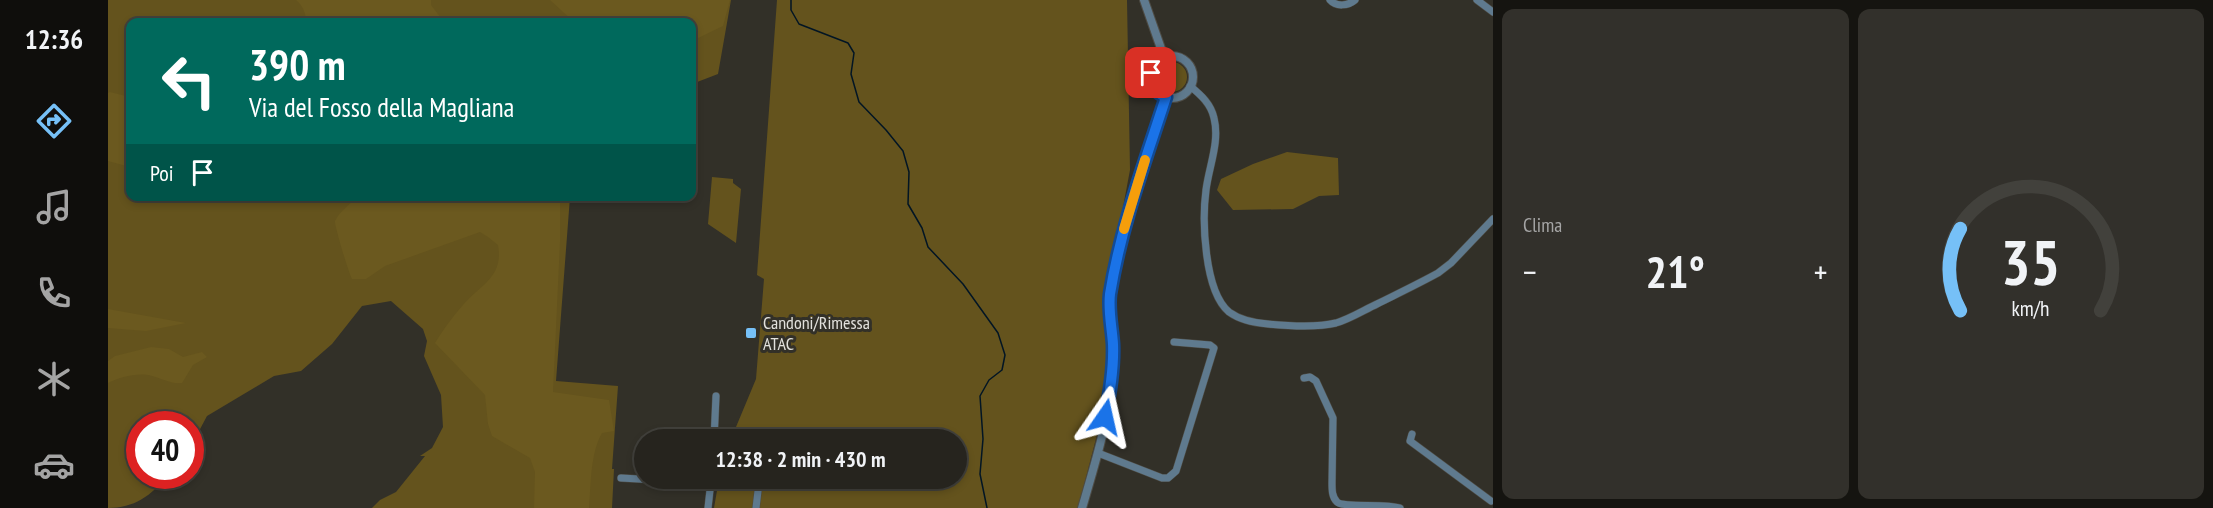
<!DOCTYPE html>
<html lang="it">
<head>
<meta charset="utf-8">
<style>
  body { margin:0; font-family:"PT Sans Narrow",sans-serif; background:#32302b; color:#f1f3f6; height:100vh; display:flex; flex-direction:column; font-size:22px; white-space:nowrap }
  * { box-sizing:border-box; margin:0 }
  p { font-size:20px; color:#a4a4a4 }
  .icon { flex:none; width:33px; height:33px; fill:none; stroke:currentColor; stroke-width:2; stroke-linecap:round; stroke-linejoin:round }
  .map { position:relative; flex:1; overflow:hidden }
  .side { display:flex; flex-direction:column; gap:9px; padding:9px; background:#151410; width:720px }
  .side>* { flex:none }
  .banner { position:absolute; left:18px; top:18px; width:570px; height:183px; border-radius:12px; box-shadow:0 3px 9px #0003,0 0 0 2px #42413c; background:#00695c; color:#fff; overflow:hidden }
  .speed { position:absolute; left:18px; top:411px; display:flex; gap:12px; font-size:30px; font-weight:700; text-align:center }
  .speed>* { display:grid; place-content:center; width:78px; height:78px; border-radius:50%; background:#26241e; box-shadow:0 3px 9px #0003,0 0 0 2px #42413c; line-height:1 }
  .speed .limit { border:9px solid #d22; background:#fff; color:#111 }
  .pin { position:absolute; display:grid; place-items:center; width:51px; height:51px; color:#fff; margin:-26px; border-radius:12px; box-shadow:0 3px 9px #0006 }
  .me { position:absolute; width:66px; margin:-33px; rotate:11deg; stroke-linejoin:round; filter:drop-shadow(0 0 4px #0008) }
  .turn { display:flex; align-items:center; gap:21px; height:126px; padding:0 24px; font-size:27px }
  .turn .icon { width:78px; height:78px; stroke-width:2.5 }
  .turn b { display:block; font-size:42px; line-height:51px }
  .then { display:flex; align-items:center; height:57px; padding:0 24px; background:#0003; gap:12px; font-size:22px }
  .big { font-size:45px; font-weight:700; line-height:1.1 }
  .side .widget { flex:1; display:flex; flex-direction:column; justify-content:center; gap:9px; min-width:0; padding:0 21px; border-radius:12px; background:#32302b }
  .side .dial { align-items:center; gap:0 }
  .dial svg { height:156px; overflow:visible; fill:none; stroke:#42413c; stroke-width:7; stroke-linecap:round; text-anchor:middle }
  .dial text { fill:#f1f3f6; stroke:none }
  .heat { display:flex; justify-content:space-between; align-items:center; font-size:33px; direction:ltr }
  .side .tiles { flex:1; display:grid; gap:9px; grid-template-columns:repeat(2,1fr) }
  .trip { position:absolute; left:526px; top:429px; width:333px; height:60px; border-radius:30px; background:#26241e; box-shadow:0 3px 9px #0003,0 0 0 2px #42413c; font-weight:700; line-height:60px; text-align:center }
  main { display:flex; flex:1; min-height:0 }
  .tabs { display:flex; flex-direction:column; width:108px; justify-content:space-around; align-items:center; background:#0f0e0c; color:#a4a4a4 }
  .tabs .icon { width:42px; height:42px }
  .tabs .on { color:#76c0f7 }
  .tabs b { font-size:27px; color:#f1f3f6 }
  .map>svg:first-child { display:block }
  .green { fill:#64531d }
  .forest { fill:#6b591f }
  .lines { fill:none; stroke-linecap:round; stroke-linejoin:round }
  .stream { stroke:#021524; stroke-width:1.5 }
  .minor-casing { stroke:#4e4c45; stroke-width:8 }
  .tertiary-casing { stroke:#4e4c45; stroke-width:10 }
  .minor { stroke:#5f7a8e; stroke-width:7 }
  .tertiary { stroke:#5f7a8e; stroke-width:8 }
  .route-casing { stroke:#114b97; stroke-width:15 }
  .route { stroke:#1a73e8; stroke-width:10 }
  .slow { stroke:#f59e0b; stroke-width:10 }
  .poi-dot { fill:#76c0f7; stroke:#323028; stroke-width:2 }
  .labels { text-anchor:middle; stroke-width:6; stroke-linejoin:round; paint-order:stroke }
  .poi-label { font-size:18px; fill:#e2e1dc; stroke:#323028; text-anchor:start }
</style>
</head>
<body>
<main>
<nav class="tabs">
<b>12:36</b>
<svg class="icon on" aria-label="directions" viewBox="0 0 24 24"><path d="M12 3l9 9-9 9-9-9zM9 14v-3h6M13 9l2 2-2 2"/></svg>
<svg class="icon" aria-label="music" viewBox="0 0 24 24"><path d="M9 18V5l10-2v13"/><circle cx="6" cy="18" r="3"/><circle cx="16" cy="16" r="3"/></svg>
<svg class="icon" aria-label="phone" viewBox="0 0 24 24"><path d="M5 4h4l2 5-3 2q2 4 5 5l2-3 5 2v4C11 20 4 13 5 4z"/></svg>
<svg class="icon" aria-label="climate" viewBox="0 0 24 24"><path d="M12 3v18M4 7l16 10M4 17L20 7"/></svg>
<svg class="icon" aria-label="car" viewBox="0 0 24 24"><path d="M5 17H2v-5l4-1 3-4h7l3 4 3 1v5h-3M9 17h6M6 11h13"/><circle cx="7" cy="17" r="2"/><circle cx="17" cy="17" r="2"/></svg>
</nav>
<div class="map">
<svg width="1385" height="508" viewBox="0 0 1385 508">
  <rect width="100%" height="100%" fill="#323028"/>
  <!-- green -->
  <path class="green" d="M0 0H623L610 74 584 84V22H22V196L462 197 448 381 510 386 504 469H506L504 508H264L272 500 288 492 317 456H312L324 448 335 427 333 395 316 356 319 341 315 329 283 301 254 306 224 344 193 371 166 376 99 416 83 446 82 424H32V476H59C43 496 26 508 0 508Z
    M669 0H1019L1022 170 1000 287 1003 374 998 400 970 508H606L611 479 849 478V440L623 439 648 379 656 279 649 275Z
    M1049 77a15 15 0 1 1 30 0a15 15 0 1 1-30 0Z
    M1179 152 1230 158 1231 195 1211 196 1185 209 1125 210 1109 190 1113 179 1145 164Z
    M604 177 625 179V183L633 189 628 243 600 224Z"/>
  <!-- forest -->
  <path class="forest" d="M188 0H323V5L336 22H198C198 13 195 6 188 0Z
    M442 0H622L615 26 584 41V22H466Z
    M2 92 22 97V167L0 161V93Z
    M250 197H452V242L445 392 501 400 506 431 494 433C482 454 483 485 481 508H426L427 472 422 458 384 436 380 424 377 395 327 343C335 330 344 317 355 305 372 285 396 277 390 245L380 237 372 232 277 266 258 279H244C241 274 226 224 227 221 231 212 243 203 250 197Z
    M0 309 78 323 38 331 0 328Z
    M43 347 61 349 75 357 94 352 99 357 85 365 74 383C63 384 55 379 44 376 31 372 12 377 0 383V361L7 356Z"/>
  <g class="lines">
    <!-- stream -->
    <path class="stream" d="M683 0V10L691 24 740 43 746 53 743 74 751 102 778 130 795 151 801 172 800 204 814 228 820 247 855 284 890 333 897 355 894 370 881 380 872 396 875 439 872 474 879 508"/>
    <defs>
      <path id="minor" d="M1222 0C1228 7 1240 6 1247 0
        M1369 0 1385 12
        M1082 86C1093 95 1103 104 1106 118 1112 142 1101 166 1098 190 1094 220 1096 291 1121 312 1132 320 1147 323 1160 324 1181 326 1207 328 1228 323 1242 319 1256 310 1269 304 1289 294 1310 284 1330 273L1343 263 1385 219
        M1196 378 1202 377 1208 381 1225 418 1224 483C1224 490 1224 497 1229 502 1235 508 1277 503 1292 508
        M1304 434 1302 441 1383 501
        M606 440 608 396
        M990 453 1054 478H1060L1068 471 1106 348 1102 345 1066 342
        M513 478 603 483
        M648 478 650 491 648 508
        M600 508 603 481"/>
      <path id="tertiary" d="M1036 0 1056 57
        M1043 77a21 21 0 1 1 42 0a21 21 0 1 1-42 0Z
        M974 508C986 467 999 425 1004 383 1007 354 998 324 1002 296 1010 227 1037 162 1058 97"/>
    </defs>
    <!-- minor casing -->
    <use href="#minor" class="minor-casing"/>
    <!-- tertiary casing -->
    <use href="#tertiary" class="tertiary-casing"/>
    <!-- minor -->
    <use href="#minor" class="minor"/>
    <!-- tertiary -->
    <use href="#tertiary" class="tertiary"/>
  </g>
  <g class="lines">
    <defs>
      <path id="route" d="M997 417C1002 393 1006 369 1005 344 1004 328 1000 311 1002 294 1013 226 1037 162 1058 97 1047 93 1043 85 1043 73"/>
    </defs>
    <!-- route casing -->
    <use href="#route" class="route-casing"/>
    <!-- route -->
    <use href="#route" class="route"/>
    <!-- slow -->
    <path class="slow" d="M1016 229 1037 160"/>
  </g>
  <!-- markers -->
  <rect class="poi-dot" x="637" y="327" width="12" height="12" rx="3"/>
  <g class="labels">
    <!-- poi labels -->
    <g class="poi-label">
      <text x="655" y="329">Candoni/Rimessa<tspan x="655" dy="21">ATAC</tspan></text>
    </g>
  </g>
</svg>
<div class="speed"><div class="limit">40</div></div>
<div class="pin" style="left:1043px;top:73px;background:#d93025"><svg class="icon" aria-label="arrive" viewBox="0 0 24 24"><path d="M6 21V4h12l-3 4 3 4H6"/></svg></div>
<svg class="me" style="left:997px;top:417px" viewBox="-20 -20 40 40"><path d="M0-17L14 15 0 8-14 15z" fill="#1a73e8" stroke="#fff" stroke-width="4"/></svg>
<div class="trip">12:38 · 2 min · 430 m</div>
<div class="banner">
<div class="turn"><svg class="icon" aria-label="left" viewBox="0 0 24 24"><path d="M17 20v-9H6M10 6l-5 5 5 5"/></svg><div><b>390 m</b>Via del Fosso della Magliana</div></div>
<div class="then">Poi<svg class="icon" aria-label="arrive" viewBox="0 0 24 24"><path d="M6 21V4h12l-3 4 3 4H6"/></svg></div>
</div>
</div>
<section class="side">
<div class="tiles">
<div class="widget"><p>Clima</p>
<div class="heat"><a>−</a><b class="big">21°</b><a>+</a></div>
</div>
<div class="widget dial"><svg viewBox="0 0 100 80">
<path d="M14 69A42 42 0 1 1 86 69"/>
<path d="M14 69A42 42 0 0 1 14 27" stroke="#76c0f7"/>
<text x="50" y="56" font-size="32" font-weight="700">35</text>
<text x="50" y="72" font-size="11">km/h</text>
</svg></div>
</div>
</section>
</main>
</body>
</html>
